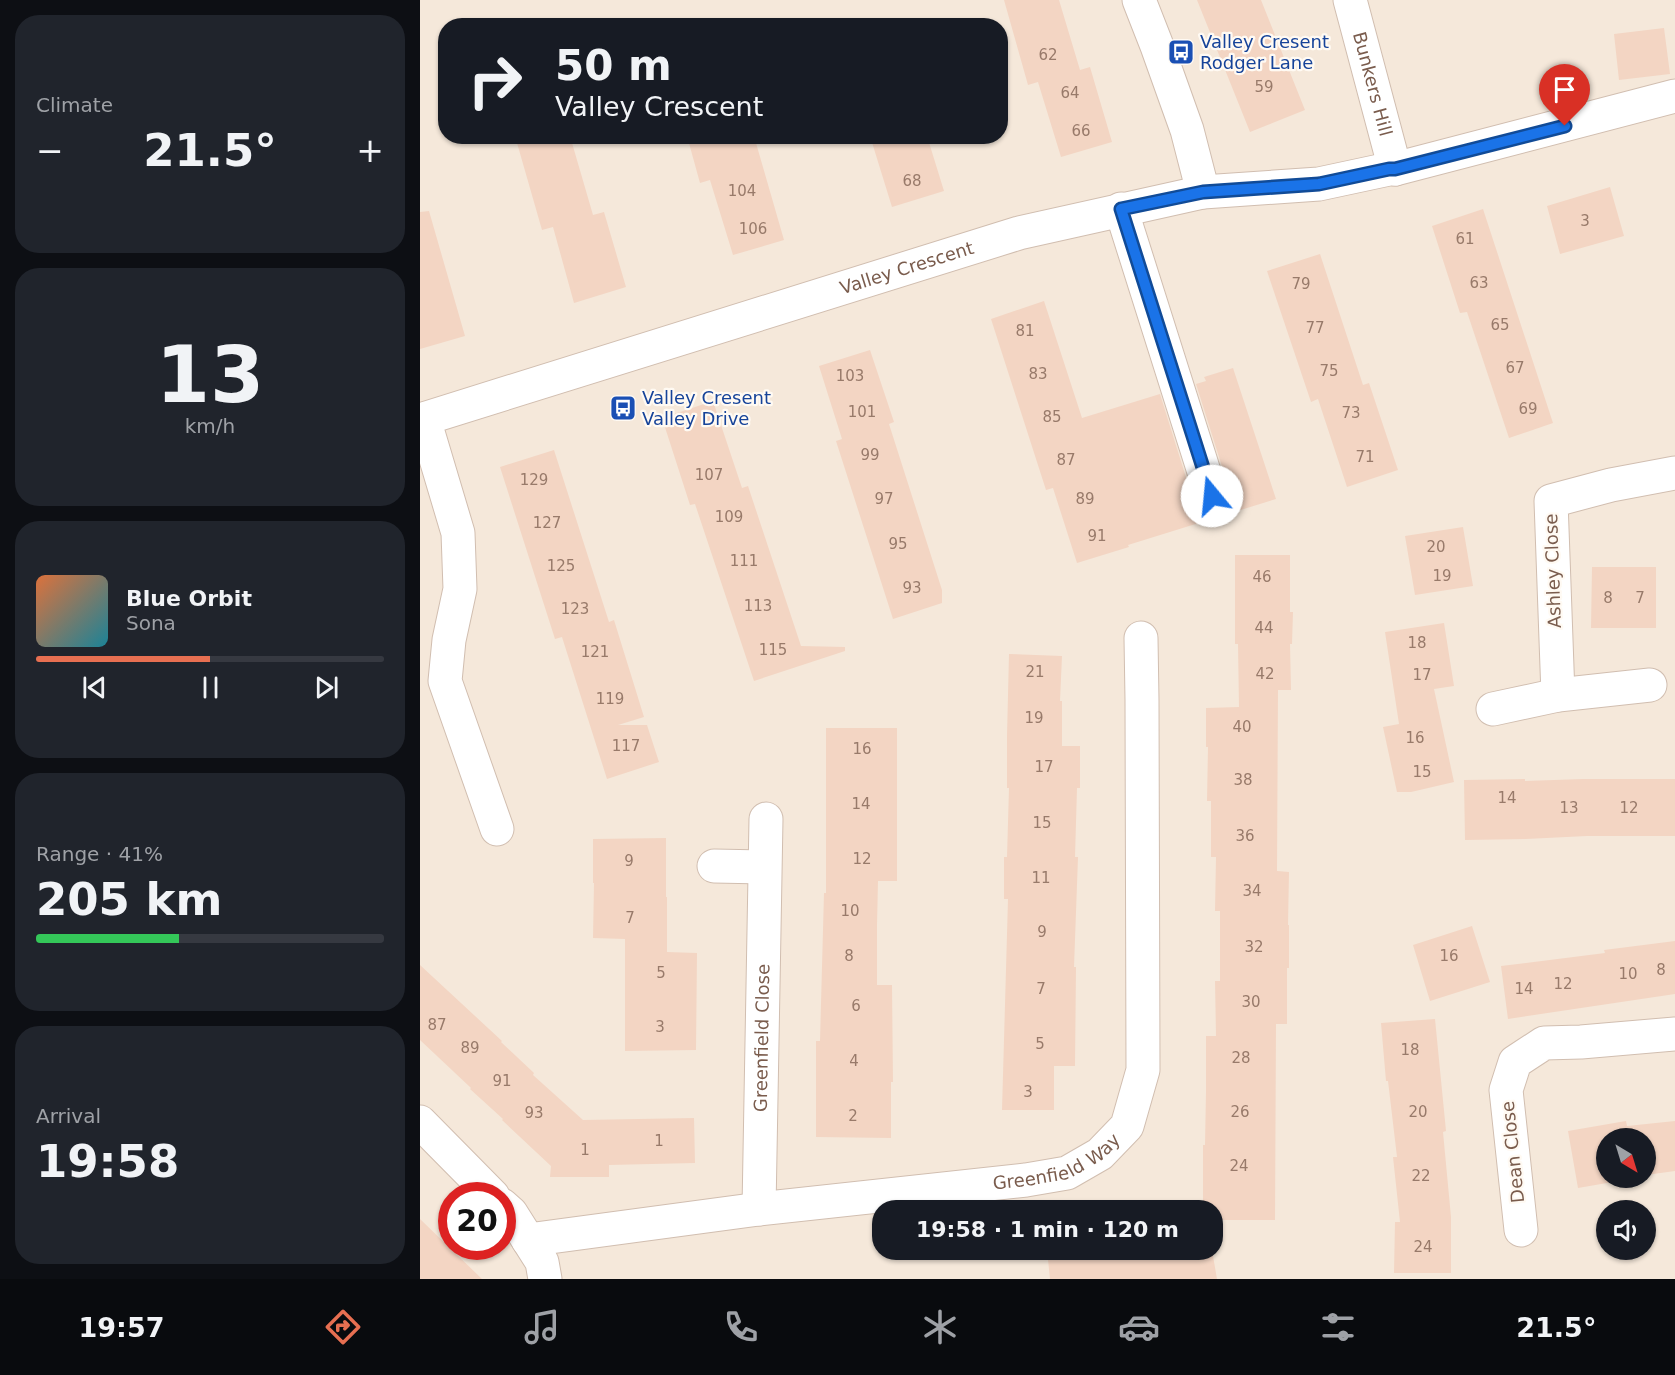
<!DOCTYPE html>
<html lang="en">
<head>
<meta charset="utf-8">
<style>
  body { margin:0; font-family:"DejaVu Sans",sans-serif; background:#20242c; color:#f1f3f6; height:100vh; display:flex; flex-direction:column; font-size:22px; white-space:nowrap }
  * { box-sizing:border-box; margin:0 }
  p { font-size:20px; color:#9ea1a6 }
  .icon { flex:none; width:33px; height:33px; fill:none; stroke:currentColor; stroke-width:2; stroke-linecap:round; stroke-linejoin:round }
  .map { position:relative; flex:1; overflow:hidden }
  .details { display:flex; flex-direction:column; gap:15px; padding:15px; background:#0d0f14; width:420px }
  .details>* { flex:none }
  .guide { position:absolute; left:18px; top:18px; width:570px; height:126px; border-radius:24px; box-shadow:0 2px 4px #0004; background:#171b24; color:#f1f3f6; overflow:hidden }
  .needle { width:39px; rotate:142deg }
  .tools { position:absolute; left:1176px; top:1128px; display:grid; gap:12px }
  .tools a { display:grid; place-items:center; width:60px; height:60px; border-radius:50%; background:#171b24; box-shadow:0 2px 4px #0004; font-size:30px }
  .speed { position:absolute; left:18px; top:1182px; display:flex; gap:12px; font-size:30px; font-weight:700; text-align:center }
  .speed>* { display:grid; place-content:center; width:78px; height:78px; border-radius:50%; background:#171b24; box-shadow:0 2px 4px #0004; line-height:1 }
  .speed .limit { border:9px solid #d22; background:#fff; color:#111 }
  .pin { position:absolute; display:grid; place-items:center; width:51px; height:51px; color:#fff; margin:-62px -26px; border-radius:50% 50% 50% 0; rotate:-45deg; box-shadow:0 0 6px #0007 }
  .pin .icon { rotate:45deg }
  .me { position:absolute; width:66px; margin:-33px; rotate:343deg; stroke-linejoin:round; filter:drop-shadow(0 0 4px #0008) }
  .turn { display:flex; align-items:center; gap:21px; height:126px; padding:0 18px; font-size:27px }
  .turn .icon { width:78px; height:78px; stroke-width:2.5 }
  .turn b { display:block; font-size:42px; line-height:51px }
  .big { font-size:45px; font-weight:700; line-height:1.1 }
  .details .card { flex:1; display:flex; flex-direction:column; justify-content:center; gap:9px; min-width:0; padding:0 21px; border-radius:24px; background:#20242c }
  .details .dial { align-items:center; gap:0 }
  .dial b { font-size:78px; line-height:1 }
  .song { display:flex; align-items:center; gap:18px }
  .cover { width:72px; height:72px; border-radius:9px; background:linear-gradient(135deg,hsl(20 70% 55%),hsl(190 70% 35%)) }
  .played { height:6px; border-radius:3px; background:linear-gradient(90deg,#e76f51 50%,#363941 50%) }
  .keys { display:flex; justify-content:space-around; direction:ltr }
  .heat { display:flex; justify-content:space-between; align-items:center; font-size:33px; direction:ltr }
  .charge { height:9px; border-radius:4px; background:linear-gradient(90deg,#34c759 41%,#363941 0) }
  .trip { position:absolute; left:452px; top:1200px; width:351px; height:60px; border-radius:24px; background:#171b24; box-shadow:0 2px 4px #0004; font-weight:700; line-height:60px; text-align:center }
  .tabs { display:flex; height:96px; justify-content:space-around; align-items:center; background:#090b0e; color:#9ea1a6 }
  .tabs .icon { width:42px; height:42px }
  .tabs .current { color:#e76f51 }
  .tabs b { font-size:27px; color:#f1f3f6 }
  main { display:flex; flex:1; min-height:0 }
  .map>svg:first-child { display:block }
  .residential { fill:#f5e8da; fill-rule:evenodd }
  .building { fill:#f3d5c3 }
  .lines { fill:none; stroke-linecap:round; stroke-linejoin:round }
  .minor-casing { stroke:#d1beb0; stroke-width:35 }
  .minor { stroke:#fff; stroke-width:33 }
  .route-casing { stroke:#114b97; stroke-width:15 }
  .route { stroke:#1a73e8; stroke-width:10 }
  .labels { text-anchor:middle; stroke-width:4.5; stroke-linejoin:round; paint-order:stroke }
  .number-label { font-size:15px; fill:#987a6a }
  .transit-label { font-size:18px; fill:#164399; stroke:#fffaf3; text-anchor:start }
  .street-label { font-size:18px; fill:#7a5c4d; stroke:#fffaf3 }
</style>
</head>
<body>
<main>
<section class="details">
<div class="card"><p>Climate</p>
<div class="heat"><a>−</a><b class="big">21.5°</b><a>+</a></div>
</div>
<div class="card dial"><b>13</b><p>km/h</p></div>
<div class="card">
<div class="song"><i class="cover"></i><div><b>Blue Orbit</b><p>Sona</p></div></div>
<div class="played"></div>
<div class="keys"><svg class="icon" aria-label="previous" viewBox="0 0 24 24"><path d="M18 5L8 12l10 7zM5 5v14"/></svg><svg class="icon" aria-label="pause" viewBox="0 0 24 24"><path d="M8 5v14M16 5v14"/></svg><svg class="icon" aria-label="next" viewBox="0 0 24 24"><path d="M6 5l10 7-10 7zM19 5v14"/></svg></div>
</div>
<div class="card"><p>Range · 41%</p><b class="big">205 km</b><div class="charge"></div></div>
<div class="card"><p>Arrival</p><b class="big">19:58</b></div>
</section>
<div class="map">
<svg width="1255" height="1279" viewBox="0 0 1255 1279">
  <rect width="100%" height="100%" fill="#fdf6ec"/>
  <!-- residential -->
  <path class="residential" d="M0 0H1255V1279H0ZM26 26H580V136H26ZM1186 1138H1226V1178H1186ZM32 1196H82V1246H32ZM462 1210H792V1250H462ZM1186 1210H1226V1250H1186Z"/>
  <!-- building -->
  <path class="building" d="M584 0H639L660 70 670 67 692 142 641 157 618 82 608 85Z
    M777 0H841L885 110 830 132Z
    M1244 28 1250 74 1199 80 1194 34Z
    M95 136H150L173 215 184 212 206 287 154 303 133 227 122 230Z
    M267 136H334L364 240 313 255 290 180 280 183Z
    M450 136H507L524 191 472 207Z
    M1190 187 1204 236 1140 254 1127 206Z
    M1063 209 1133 423 1089 438 1047 312 1040 313 1012 226Z
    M9 211 45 336 0 349V212Z
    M900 254 943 385 949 383 978 470 927 487 898 399 891 402 847 271Z
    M624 301 662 418 740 394 774 503 780 511 789 515H798L806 509 810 500V492L776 384 786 381 784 377 813 368 856 499 708 545 709 547 657 563 633 488 626 490 571 319Z
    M450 350 474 422 469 424 522 590V603L473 619 416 441 422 439 399 366Z
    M293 401 322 488 328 486 381 646 425 647V651L334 681 275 504 270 505 242 418Z
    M134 450 189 622 194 620 224 717 198 725H227L239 762 187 779 142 637 135 639 80 467Z
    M1043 527 1053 586 995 595 985 536Z
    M815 555H870V612H873L872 644H870L871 690H858L857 871 869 872 868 925H869V968H867V1024H856L855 1220H792V1210H745L783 1204V1145H785L786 1092V1036H796L795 981H800V911H795L796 857H791V801H787L788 747H786V708L819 707 818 644H815Z
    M1172 567H1236V628H1171Z
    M1024 623 1034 686 1014 689 1034 782 991 792H977L963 727 979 724 965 632Z
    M589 654 642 656 640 701H642V746H660V788H657L655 857H658L654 967H656L655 1066H634V1110H582L588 899H584V857H587L589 788H587V736Z
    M406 728H477V881H458L457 925V985H472L473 1082H471V1138L396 1137V1041H400L404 893H406Z
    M1105 779V781L1163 779H1255V836H1167L1106 839 1045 840 1044 780Z
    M246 838V897H247V952L277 953 276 1050 205 1051V939L173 938 174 883H173V839Z
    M1052 926 1070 982 1010 1001 993 945Z
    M1255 941V994L1088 1019 1081 966 1185 953 1184 950Z
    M0 965 82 1041 81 1042 114 1073 113 1075 163 1120 274 1118 275 1163 189 1165V1177H130L131 1166 82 1120 83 1119 50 1089 51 1088 0 1040Z
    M1015 1019 1026 1131 1023 1132 1031 1217V1273H974L975 1222H980L973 1157H977L968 1081H966L961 1023Z
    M1206 1121 1207 1126 1255 1121V1171L1226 1175V1138H1186V1178H1216L1158 1188 1148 1131Z
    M0 1219 62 1279H0Z
    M627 1250H792L797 1279H630Z"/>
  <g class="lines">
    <defs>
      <g id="minor">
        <path id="s1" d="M930 0 975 169"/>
        <path d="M783 192 899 184 969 169H975L1255 96"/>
        <path d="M701 209 792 497"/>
        <path d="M4 419 38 533 40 589 29 640 25 681 77 829"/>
        <path id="s2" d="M0 420 599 233 783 192 767 130 737 46 719 0"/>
        <path d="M1138 695 1131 501 1191 485 1255 473"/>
        <path d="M1073 709 1138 695 1230 685"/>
        <path d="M294 866 344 867"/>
        <path d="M0 1122 73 1196"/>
        <path d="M82 1205 91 1213 122 1262 125 1279"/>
        <path id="s3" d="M339 1209 346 819"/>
        <path d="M1101 1230 1086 1090 1095 1062 1124 1043 1161 1042 1255 1034"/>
        <path id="s4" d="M108 1240 339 1209 606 1180 647 1173 680 1154 707 1126 723 1070 722 700 721 638"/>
      </g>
    </defs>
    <!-- minor casing -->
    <use href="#minor" class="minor-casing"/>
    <!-- minor -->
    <use href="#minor" class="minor"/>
  </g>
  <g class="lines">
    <defs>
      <path id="route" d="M792 496 701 209 783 192 899 184 969 169H975L1145 126"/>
    </defs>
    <!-- route casing -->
    <use href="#route" class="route-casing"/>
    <!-- route -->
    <use href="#route" class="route"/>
  </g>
  <!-- icons -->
  <defs>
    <symbol id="bus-square" viewBox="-11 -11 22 22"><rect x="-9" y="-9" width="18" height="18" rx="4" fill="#1a4fb4" stroke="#fffaf3"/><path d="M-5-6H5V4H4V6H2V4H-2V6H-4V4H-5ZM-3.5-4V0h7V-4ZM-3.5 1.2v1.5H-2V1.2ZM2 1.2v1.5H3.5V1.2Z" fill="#fff"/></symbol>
  </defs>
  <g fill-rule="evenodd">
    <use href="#bus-square" x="746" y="37" width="30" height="30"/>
    <use href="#bus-square" x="188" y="393" width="30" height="30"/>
  </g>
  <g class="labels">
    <!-- number labels -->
    <g class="number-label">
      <text x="628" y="60">62</text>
      <text x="844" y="92">59</text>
      <text x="650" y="98">64</text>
      <text x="661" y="136">66</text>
      <text x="492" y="186">68</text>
      <text x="322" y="196">104</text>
      <text x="1165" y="226">3</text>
      <text x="333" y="234">106</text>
      <text x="1045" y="244">61</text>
      <text x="1059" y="288">63</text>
      <text x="881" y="289">79</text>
      <text x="1080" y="330">65</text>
      <text x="895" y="333">77</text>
      <text x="605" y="336">81</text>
      <text x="1095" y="373">67</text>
      <text x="909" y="376">75</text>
      <text x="618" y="379">83</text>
      <text x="430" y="381">103</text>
      <text x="1108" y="414">69</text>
      <text x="442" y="417">101</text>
      <text x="931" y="418">73</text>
      <text x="632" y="422">85</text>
      <text x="450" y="460">99</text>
      <text x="945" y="462">71</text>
      <text x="646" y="465">87</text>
      <text x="289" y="480">107</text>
      <text x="114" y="485">129</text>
      <text x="464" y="504">97</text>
      <text x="665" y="504">89</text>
      <text x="309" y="522">109</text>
      <text x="127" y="528">127</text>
      <text x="677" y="541">91</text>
      <text x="478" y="549">95</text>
      <text x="1016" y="552">20</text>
      <text x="324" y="566">111</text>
      <text x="141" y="571">125</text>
      <text x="1022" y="581">19</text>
      <text x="842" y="582">46</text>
      <text x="492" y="593">93</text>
      <text x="1188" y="603">8</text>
      <text x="1220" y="603">7</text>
      <text x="338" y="611">113</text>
      <text x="155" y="614">123</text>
      <text x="844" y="633">44</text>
      <text x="997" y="648">18</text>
      <text x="353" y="655">115</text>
      <text x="175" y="657">121</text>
      <text x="615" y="677">21</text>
      <text x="845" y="679">42</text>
      <text x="1002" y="680">17</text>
      <text x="190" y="704">119</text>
      <text x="614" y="723">19</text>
      <text x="822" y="732">40</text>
      <text x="995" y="743">16</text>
      <text x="206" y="751">117</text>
      <text x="442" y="754">16</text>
      <text x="624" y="772">17</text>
      <text x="1002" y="777">15</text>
      <text x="823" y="785">38</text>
      <text x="1087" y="803">14</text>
      <text x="441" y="809">14</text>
      <text x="1149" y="813">13</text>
      <text x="1209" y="813">12</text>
      <text x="622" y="828">15</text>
      <text x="825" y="841">36</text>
      <text x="442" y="864">12</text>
      <text x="209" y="866">9</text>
      <text x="621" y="883">11</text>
      <text x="832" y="896">34</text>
      <text x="430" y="916">10</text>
      <text x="210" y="923">7</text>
      <text x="622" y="937">9</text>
      <text x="834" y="952">32</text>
      <text x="429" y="961">8</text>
      <text x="1029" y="961">16</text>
      <text x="1241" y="975">8</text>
      <text x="241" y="978">5</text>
      <text x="1208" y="979">10</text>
      <text x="1143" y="989">12</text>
      <text x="621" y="994">7</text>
      <text x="1104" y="994">14</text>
      <text x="831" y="1007">30</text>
      <text x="436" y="1011">6</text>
      <text x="17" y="1030">87</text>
      <text x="240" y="1032">3</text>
      <text x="620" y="1049">5</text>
      <text x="50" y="1053">89</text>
      <text x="990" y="1055">18</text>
      <text x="821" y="1063">28</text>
      <text x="434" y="1066">4</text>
      <text x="82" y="1086">91</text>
      <text x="608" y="1097">3</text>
      <text x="820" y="1117">26</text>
      <text x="998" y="1117">20</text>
      <text x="114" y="1118">93</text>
      <text x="433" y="1121">2</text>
      <text x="239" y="1146">1</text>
      <text x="165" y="1155">1</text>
      <text x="819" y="1171">24</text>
      <text x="1001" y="1181">22</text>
      <text x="1003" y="1252">24</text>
    </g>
    <!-- transit labels -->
    <g class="transit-label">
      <text x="780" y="48">Valley Cresent<tspan x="780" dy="21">Rodger Lane</tspan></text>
      <text x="222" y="404">Valley Cresent<tspan x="222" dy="21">Valley Drive</tspan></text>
    </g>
    <!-- street labels -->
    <g class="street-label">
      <text dy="6" stroke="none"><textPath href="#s1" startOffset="87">Bunkers Hill</textPath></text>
      <text dy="6" stroke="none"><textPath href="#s2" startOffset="510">Valley Crescent</textPath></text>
      <text transform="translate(1133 571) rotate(-92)" y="6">Ashley Close</text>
      <text dy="6" stroke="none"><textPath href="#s3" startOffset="171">Greenfield Close</textPath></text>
      <text transform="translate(1093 1152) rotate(-96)" y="6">Dean Close</text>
      <text dy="6" stroke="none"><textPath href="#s4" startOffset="537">Greenfield Way</textPath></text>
    </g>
  </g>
</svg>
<div class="tools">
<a><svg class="needle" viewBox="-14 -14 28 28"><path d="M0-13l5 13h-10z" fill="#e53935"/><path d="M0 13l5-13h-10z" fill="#9ea1a6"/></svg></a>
<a><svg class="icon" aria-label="sound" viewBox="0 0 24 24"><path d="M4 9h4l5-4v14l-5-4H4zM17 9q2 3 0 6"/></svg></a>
</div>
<div class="speed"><div class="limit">20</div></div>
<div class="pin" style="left:1145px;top:126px;background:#d93025"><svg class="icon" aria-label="arrive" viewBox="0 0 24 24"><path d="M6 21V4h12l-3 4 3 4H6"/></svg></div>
<svg class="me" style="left:792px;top:496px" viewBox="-20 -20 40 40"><circle r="19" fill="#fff"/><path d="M0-13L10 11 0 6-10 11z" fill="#1a73e8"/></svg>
<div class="trip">19:58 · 1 min · 120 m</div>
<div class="guide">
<div class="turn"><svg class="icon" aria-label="right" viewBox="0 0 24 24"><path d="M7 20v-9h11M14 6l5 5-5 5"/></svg><div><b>50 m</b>Valley Crescent</div></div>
</div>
</div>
</main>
<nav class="tabs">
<b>19:57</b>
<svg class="icon current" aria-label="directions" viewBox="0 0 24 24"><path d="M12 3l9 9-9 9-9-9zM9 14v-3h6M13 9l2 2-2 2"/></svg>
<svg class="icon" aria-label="music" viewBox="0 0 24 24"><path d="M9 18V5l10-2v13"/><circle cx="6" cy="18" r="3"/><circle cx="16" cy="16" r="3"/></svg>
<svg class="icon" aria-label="phone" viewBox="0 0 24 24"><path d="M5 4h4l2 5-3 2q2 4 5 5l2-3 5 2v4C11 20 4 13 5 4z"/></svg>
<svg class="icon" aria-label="climate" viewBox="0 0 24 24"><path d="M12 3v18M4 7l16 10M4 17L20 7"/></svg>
<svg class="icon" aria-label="car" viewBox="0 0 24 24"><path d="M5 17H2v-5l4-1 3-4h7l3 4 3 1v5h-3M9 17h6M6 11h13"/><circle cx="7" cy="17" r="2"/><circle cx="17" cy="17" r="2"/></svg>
<svg class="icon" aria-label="filters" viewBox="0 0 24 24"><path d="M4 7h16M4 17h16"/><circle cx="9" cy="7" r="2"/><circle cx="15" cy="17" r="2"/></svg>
<b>21.5°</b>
</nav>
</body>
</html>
